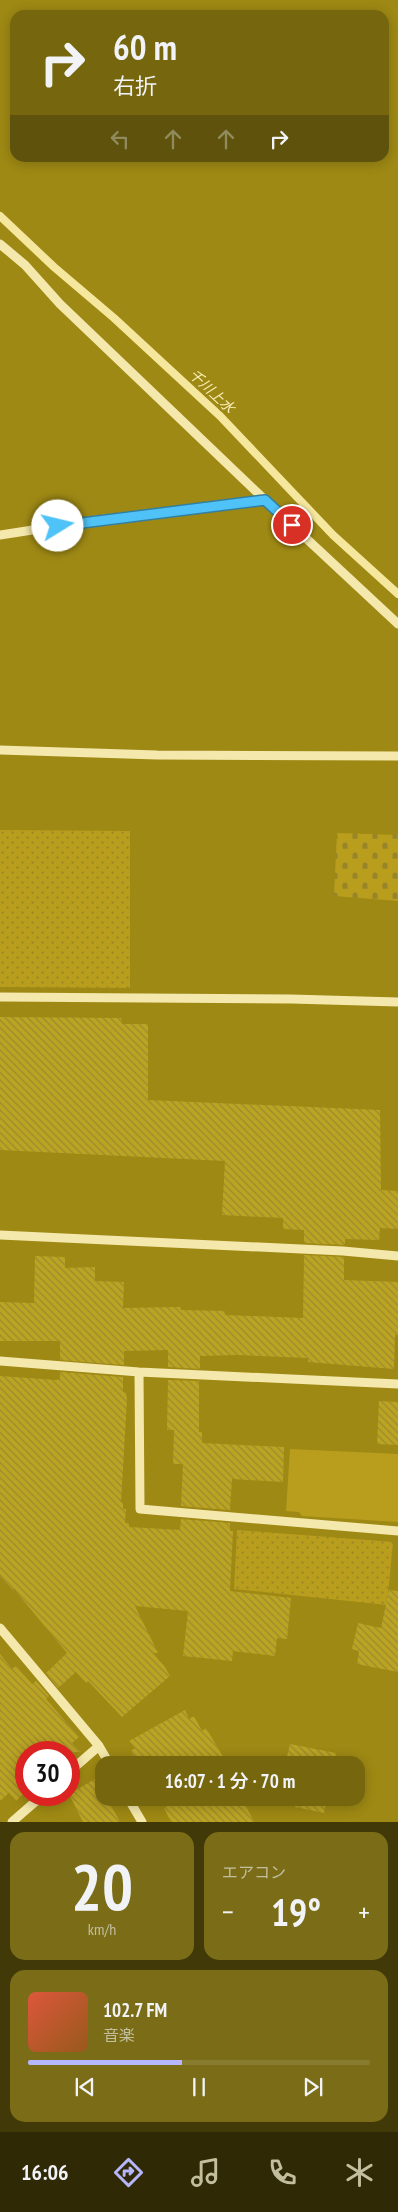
<!DOCTYPE html>
<html lang="ja">
<head>
<meta charset="utf-8">
<style>
  body { margin:0; font-family:"PT Sans Narrow","Noto Sans JP",sans-serif; background:#7b6d18; color:#f1f3f6; height:100vh; display:flex; flex-direction:column; font-size:19px; white-space:nowrap }
  * { box-sizing:border-box; margin:0 }
  p { font-size:16px; color:#c2be9e }
  .icon { flex:none; width:28px; height:28px; fill:none; stroke:currentColor; stroke-width:2; stroke-linecap:round; stroke-linejoin:round }
  .map { position:relative; height:1822px; overflow:hidden }
  .drawer { display:flex; flex-direction:column; gap:10px; padding:10px; background:#413908; flex:1 }
  .drawer>* { flex:none }
  .top-card { position:absolute; left:10px; top:10px; width:379px; height:152px; border-radius:15px; box-shadow:0 2px 12px #0003; background:#76670f; color:#f1f3f6; overflow:hidden }
  .speed { position:absolute; left:15px; top:1741px; display:flex; gap:10px; font-size:25px; font-weight:700; text-align:center }
  .speed>* { display:grid; place-content:center; width:65px; height:65px; border-radius:50%; background:#76670f; box-shadow:0 2px 12px #0003; line-height:1 }
  .speed .limit { border:8px solid #d22; background:#fff; color:#111 }
  .pin { position:absolute; display:grid; place-items:center; width:42px; height:42px; color:#fff; margin:-21px; border:2px solid #fff; border-radius:50%; box-shadow:0 1px 5px #0007 }
  .me { position:absolute; width:55px; margin:-28px; rotate:81deg; stroke-linejoin:round; filter:drop-shadow(0 0 4px #0008) }
  .turn { display:flex; align-items:center; gap:18px; height:105px; padding:0 20px; font-size:22px }
  .turn .icon { width:65px; height:65px; stroke-width:2.5 }
  .turn b { display:block; font-size:35px; line-height:42px }
  .lanes { display:flex; align-items:center; height:48px; padding:0 20px; background:#0003; justify-content:center; gap:25px; direction:ltr }
  .lanes .off { opacity:.35 }
  .big { font-size:38px; font-weight:600; line-height:1.1 }
  .drawer .widget { flex:1; display:flex; flex-direction:column; justify-content:center; gap:8px; min-width:0; padding:0 18px; border-radius:15px; background:#7b6d18 }
  .drawer .dial { align-items:center; gap:0 }
  .dial b { font-size:65px; line-height:1 }
  .song { display:flex; align-items:center; gap:15px }
  .cover { width:60px; height:60px; border-radius:8px; background:linear-gradient(135deg,hsl(10 70% 55%),hsl(30 70% 35%)) }
  .played { height:5px; border-radius:2px; background:linear-gradient(90deg,#b6b7fa 45%,#877b2f 45%) }
  .keys { display:flex; justify-content:space-around; direction:ltr }
  .heat { display:flex; justify-content:space-between; align-items:center; font-size:28px; direction:ltr }
  .drawer .tiles { flex:1; display:grid; gap:10px; grid-template-columns:1fr 1fr }
  .widget:last-child { grid-column:span 2 }
  .trip { position:absolute; left:95px; top:1756px; width:270px; height:50px; border-radius:15px; background:#76670f; box-shadow:0 2px 12px #0003; font-weight:600; line-height:50px; text-align:center }
  .dock { display:flex; height:80px; justify-content:space-around; align-items:center; background:#2f2906; color:#c2be9e }
  .dock .icon { width:35px; height:35px }
  .dock .on { color:#b6b7fa }
  .dock b { font-size:22px; color:#f1f3f6 }
  .map>svg:first-child { display:block }
  .grass { fill:#b89e1c }
  .cemetery { fill:url(#cemetery-stones) }
  .park { fill:url(#park-dots) }
  .lines { fill:none; stroke-linecap:round; stroke-linejoin:round }
  .stream { stroke:#f6e79e; stroke-width:8 }
  .building { fill:url(#building-back-hatch) }
  .minor { stroke:#f4e8ac; stroke-width:9 }
  .route-casing { stroke:#337fa1; stroke-width:12 }
  .route { stroke:#4fc3f7; stroke-width:9 }
  .labels { text-anchor:middle; stroke-width:5; stroke-linejoin:round; paint-order:stroke }
  .water-label { font-size:14px; font-style:italic; fill:#faefb8; stroke:#9e8914 }
</style>
</head>
<body>
<div class="map">
<svg width="398" height="1822" viewBox="0 0 398 1822">
  <defs>
    <pattern id="cemetery-stones" width="16" height="16" patternUnits="userSpaceOnUse" patternTransform="scale(1.25)"><rect width="16" height="16" fill="#b89e1c"/><path d="M2 7V4a2 2 0 0 1 4 0v3zM10 15v-3a2 2 0 0 1 4 0v3z" fill="#98852a"/></pattern>
    <pattern id="park-dots" width="8" height="8" patternUnits="userSpaceOnUse" patternTransform="scale(1.25)"><rect width="8" height="8" fill="#b89e1c"/><path d="M2 2h.1M6 6h.1" fill="none" stroke="#98852a" stroke-width="1.8" stroke-linecap="round"/></pattern>
    <pattern id="building-back-hatch" width="6" height="6" patternUnits="userSpaceOnUse" patternTransform="scale(1.25)"><rect width="6" height="6" fill="#bca423"/><path d="M-1 5l2 2M0 0l6 6M5-1l2 2" fill="none" stroke="#9a8a2f"/></pattern>
  </defs>
  <rect width="100%" height="100%" fill="#9e8914"/>
  <!-- grass -->
  <path class="grass" d="M290 1449 398 1454V1522L302 1516 299 1512 286 1511Z"/>
  <!-- cemetery -->
  <path class="cemetery" d="M337 833 398 835V901L334 896Z"/>
  <!-- park -->
  <path class="park" d="M0 830 130 831V988L0 987Z
    M237 1530 393 1542 387 1605 234 1589Z"/>
  <g class="lines">
    <!-- stream -->
    <path class="stream" d="M0 216 54 267 114 318 220 416 333 535 398 594"/>
  </g>
  <!-- building -->
  <path class="building" d="M0 1017 121 1018 122 1024H148V1100L380 1110 381 1190 398 1191V1229L380 1228 379 1240 345 1239V1245L304 1243V1230L283 1229V1218L222 1215 225 1161 0 1150Z
    M304 1255 344 1257V1280L398 1282V1335H395L394 1369 308 1362V1358L238 1355 200 1356V1369L168 1367V1350L124 1351V1365L60 1360V1341H0V1302L34 1303 35 1256 65 1257V1268L95 1267V1281L124 1282 123 1308 180 1307 181 1310 225 1311V1315L303 1318Z
    M60 1372 123 1377V1392H126L127 1399 121 1502H123V1509H126L125 1523H129V1527L180 1530 181 1519 230 1523V1531H233L230 1591 291 1598 287 1639 277 1638 275 1656 233 1651 232 1661 183 1656 188 1611 135 1606 158 1653H153L165 1667 170 1676 122 1717 88 1681 86 1683 76 1672 58 1688 46 1673 67 1653 14 1589 13 1590 0 1576V1376L56 1380 60 1379Z
    M168 1380 199 1381V1432H202V1443L284 1447 283 1482 232 1479 230 1510 181 1506 183 1464H173L174 1430H167Z
    M379 1401 398 1402V1445L377 1444Z
    M389 1590 398 1591V1672L357 1664 359 1651 352 1649 358 1623 381 1628Z
    M0 1654 12 1669 16 1666 32 1684 36 1681 49 1696 46 1699 79 1737 72 1743 81 1752H26V1791L16 1801 9 1793 0 1801Z
    M185 1710 189 1719 194 1716 202 1731 206 1728 228 1765H139L131 1751 135 1748 129 1741Z
    M290 1744 336 1753 334 1765H285Z
    M97 1778 104 1790V1798H107L120 1822H83L69 1794Z
    M184 1798H242L254 1822H171L164 1808Z
    M288 1798H327L324 1813 295 1807 297 1799Z"/>
  <g class="lines">
    <!-- minor -->
    <path class="minor" d="M0 244 25 265 60 304 265 500 398 624
      M0 535 97 520 265 500
      M0 750 157 755 398 756
      M0 997 291 999 398 1002
      M0 1235 343 1251 398 1256
      M0 1361 139 1372 398 1384
      M139 1372 140 1509 398 1531
      M0 1628 99 1746 110 1765
      M69 1772 99 1746
      M128 1798 142 1822
      M12 1822 43 1795"/>
  </g>
  <g class="lines">
    <defs>
      <path id="route" d="M58 526 265 500 292 525"/>
    </defs>
    <!-- route casing -->
    <use href="#route" class="route-casing"/>
    <!-- route -->
    <use href="#route" class="route"/>
  </g>
  <g class="labels">
    <!-- water labels -->
    <g class="water-label">
      <text transform="translate(212 391) rotate(43)" y="5">千川上水</text>
    </g>
  </g>
</svg>
<div class="speed"><div class="limit">30</div></div>
<div class="pin" style="left:292px;top:525px;background:#d93025"><svg class="icon" aria-label="arrive" viewBox="0 0 24 24"><path d="M6 21V4h12l-3 4 3 4H6"/></svg></div>
<svg class="me" style="left:58px;top:526px" viewBox="-20 -20 40 40"><circle r="19" fill="#fff"/><path d="M0-13L10 11 0 6-10 11z" fill="#4fc3f7"/></svg>
<div class="trip">16:07 · 1 分 · 70 m</div>
<div class="top-card">
<div class="turn"><svg class="icon" aria-label="right" viewBox="0 0 24 24"><path d="M7 20v-9h11M14 6l5 5-5 5"/></svg><div><b>60 m</b>右折</div></div>
<div class="lanes"><svg class="icon off" aria-label="left" viewBox="0 0 24 24"><path d="M17 20v-9H6M10 6l-5 5 5 5"/></svg><svg class="icon off" aria-label="ahead" viewBox="0 0 24 24"><path d="M12 20V5M6 11l6-6 6 6"/></svg><svg class="icon off" aria-label="ahead" viewBox="0 0 24 24"><path d="M12 20V5M6 11l6-6 6 6"/></svg><svg class="icon" aria-label="right" viewBox="0 0 24 24"><path d="M7 20v-9h11M14 6l5 5-5 5"/></svg></div>
</div>
</div>
<section class="drawer">
<div class="tiles">
<div class="widget dial"><b>20</b><p>km/h</p></div>
<div class="widget"><p>エアコン</p>
<div class="heat"><a>−</a><b class="big">19°</b><a>+</a></div>
</div>
<div class="widget">
<div class="song"><i class="cover"></i><div><b>102.7 FM</b><p>音楽</p></div></div>
<div class="played"></div>
<div class="keys"><svg class="icon" aria-label="previous" viewBox="0 0 24 24"><path d="M18 5L8 12l10 7zM5 5v14"/></svg><svg class="icon" aria-label="pause" viewBox="0 0 24 24"><path d="M8 5v14M16 5v14"/></svg><svg class="icon" aria-label="next" viewBox="0 0 24 24"><path d="M6 5l10 7-10 7zM19 5v14"/></svg></div>
</div>
</div>
</section>
<nav class="dock">
<b>16:06</b>
<svg class="icon on" aria-label="directions" viewBox="0 0 24 24"><path d="M12 3l9 9-9 9-9-9zM9 14v-3h6M13 9l2 2-2 2"/></svg>
<svg class="icon" aria-label="music" viewBox="0 0 24 24"><path d="M9 18V5l10-2v13"/><circle cx="6" cy="18" r="3"/><circle cx="16" cy="16" r="3"/></svg>
<svg class="icon" aria-label="phone" viewBox="0 0 24 24"><path d="M5 4h4l2 5-3 2q2 4 5 5l2-3 5 2v4C11 20 4 13 5 4z"/></svg>
<svg class="icon" aria-label="climate" viewBox="0 0 24 24"><path d="M12 3v18M4 7l16 10M4 17L20 7"/></svg>
</nav>
</body>
</html>
